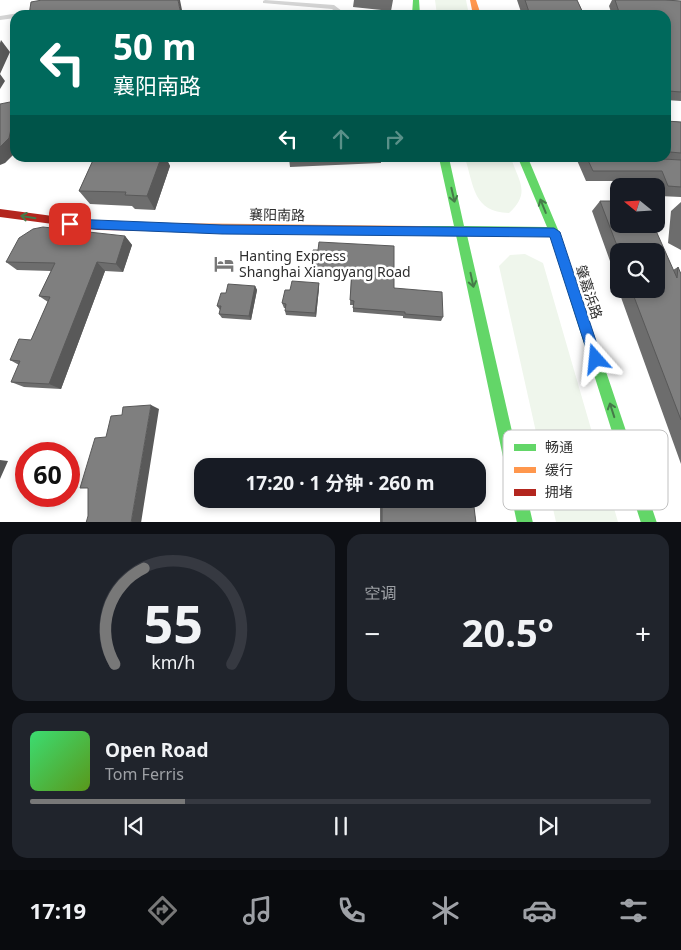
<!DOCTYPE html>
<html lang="zh">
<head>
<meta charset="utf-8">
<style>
  body { margin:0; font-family:"Noto Sans","Noto Sans SC",sans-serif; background:#20242c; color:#f1f3f6; height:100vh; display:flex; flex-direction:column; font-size:19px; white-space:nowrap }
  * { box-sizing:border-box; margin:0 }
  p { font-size:16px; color:#9ea1a6 }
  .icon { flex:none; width:28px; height:28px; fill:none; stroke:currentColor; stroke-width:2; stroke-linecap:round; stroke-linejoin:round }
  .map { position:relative; height:522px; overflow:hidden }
  .details { display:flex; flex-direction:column; gap:12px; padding:12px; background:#0d0f14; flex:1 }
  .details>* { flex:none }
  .hud { position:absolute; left:10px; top:10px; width:661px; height:152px; border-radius:15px; box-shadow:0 2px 8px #0003; background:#00695c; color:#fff; overflow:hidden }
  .needle { width:32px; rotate:288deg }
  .fabs { position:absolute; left:610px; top:178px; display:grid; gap:10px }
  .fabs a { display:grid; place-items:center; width:55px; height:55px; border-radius:10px; background:#171b24; box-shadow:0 2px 8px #0003; font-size:25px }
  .speed { position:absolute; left:15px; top:442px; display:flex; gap:10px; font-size:25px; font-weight:700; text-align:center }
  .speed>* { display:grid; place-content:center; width:65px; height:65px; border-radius:50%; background:#171b24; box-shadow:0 2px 8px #0003; line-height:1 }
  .speed .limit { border:8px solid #d22; background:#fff; color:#111 }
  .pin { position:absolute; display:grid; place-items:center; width:42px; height:42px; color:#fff; margin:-21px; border-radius:10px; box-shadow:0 2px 8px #0006 }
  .me { position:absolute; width:55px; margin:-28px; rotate:342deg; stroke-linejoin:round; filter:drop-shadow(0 0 4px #0008) }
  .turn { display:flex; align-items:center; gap:18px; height:105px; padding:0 20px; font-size:22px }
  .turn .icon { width:65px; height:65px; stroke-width:2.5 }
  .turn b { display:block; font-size:35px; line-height:42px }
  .lanes { display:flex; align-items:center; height:48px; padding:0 20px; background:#0003; justify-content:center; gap:25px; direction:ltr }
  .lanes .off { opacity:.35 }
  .big { font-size:38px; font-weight:700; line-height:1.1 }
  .details .widget { flex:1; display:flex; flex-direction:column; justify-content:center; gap:8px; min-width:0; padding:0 18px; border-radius:15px; background:#20242c }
  .details .dial { align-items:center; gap:0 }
  .dial svg { height:130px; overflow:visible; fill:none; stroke:#363941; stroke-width:7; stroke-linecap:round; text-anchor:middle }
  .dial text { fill:#f1f3f6; stroke:none }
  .song { display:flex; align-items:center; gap:15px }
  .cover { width:60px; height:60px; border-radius:8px; background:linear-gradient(135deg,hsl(140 70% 55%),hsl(90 70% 35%)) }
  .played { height:5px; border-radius:2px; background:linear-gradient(90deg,#787878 25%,#363941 25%) }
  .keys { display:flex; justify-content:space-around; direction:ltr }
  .heat { display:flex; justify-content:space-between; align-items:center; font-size:28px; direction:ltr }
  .details .tiles { flex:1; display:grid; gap:12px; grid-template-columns:1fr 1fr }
  .widget:last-child { grid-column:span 2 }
  .trip { position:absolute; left:194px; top:458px; width:292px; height:50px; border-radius:15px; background:#171b24; box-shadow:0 2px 8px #0003; font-weight:700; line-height:50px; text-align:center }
  .dock { display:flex; height:80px; justify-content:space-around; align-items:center; background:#090b0e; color:#9ea1a6 }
  .dock .icon { width:35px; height:35px }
  .dock .active { color:#787878 }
  .dock b { font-size:22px; color:#f1f3f6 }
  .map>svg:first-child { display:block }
  .green { fill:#eff6ec }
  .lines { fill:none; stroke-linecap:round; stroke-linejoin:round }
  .lane { fill:#d4d4d4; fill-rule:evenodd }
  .fast { fill:#63d668; fill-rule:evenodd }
  .slow { fill:#ff974d; fill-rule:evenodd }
  .jam { fill:#b3261e; fill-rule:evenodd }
  .wall { fill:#6d6d6d }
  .shaded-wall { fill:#595959 }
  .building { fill:#7f7f7f; stroke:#595959 }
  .oneway { stroke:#467a49 }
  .route { fill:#1a73e8; stroke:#114b97 }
  .labels { text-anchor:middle; stroke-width:5; stroke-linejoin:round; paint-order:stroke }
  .street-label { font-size:14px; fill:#2f2f2f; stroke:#fff }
  .poi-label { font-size:14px; fill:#2f2f2f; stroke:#fff; text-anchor:start }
  .key { fill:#fff; stroke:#c1c1c1; stroke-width:1 }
  .key-label { font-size:14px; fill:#2f2f2f }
</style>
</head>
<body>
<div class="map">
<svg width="681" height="523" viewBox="0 0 681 523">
  <rect width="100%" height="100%" fill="#fff"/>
  <!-- green -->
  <path class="green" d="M435 0H466L469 15H437Z
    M465 158H511C519 182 531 193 509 213 473 212 474 186 465 158Z
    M525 254 543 263 618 522H556L499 266 510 255Z"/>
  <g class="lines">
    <!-- lane -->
    <path class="lane" d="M265 0 334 5 347 15H340L332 9 263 3V1Z
      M19 13H32L35 15H15V18L0 20V16Z"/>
    <!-- fast -->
    <path class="fast" d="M413 0H419L420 15H412Z
      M439 158H449L464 226 547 227 518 158H528L559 232 657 523H641L550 236 467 235 533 523H517L456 235 419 234 415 233 414 230 415 227 419 226H454Z"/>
    <!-- slow -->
    <path class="slow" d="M470 0H476L481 15H473Z
      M165 223 419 226 423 227 424 230 423 233 419 234 165 231 160 227Z"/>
    <!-- jam -->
    <path class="jam" d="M0 209 98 222 165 223 170 227 165 231 98 230 0 217Z"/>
  </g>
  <!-- wall -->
  <path class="wall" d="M350 0H393L391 11 353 7 354 0Z
    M517 0H577L584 15H522Z
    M612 0H665L681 1V101L666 100V15H612L609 6Z
    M666 121 681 122V197L659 196 656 191V186H654L652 181H586L576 158H644L661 159 660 158H666Z
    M94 158H166L170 166 155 210 135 209 132 206 90 204 79 191Z
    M289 158H381V163L290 167Z
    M600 201 673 270 678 267 681 274V464L618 289 619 288V289H656L619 251V286L592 211Z
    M681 202V250L668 243 671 211Z
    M125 236 132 245 123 272 105 271 61 389 24 387 11 382 19 365 10 360 31 340 48 302 39 296 51 271 17 270 6 262Z
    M313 250 394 288 443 317 441 321 403 318V316L353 312V305H350L351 276 311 273 310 268Z
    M319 283V288L316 317 286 315 285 311 286 308H284L282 303 290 290Z
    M255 286 257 290 251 320 222 318 219 314 220 310 217 306 226 293Z
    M380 499H473L476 523H380Z"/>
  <!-- shaded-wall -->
  <path class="shaded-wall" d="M178 0H180L183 15H181Z
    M1 40 10 52 0 74V43Z
    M0 74 5 81 0 89Z
    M15 111V153L5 163 0 165V147Z
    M161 158H166L170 166 155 210 147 196Z
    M125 236 132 245 123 272 116 264Z
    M97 262 105 271 61 389 49 384Z
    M319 283V288L316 317 315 313Z
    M255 286 257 290 251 320 249 316Z
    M151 405 159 409 141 523H131Z
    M0 460 8 461 0 479Z"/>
  <!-- building -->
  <path class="building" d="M42 0H178L181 15H29L31 2Z
    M525 0H577L584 15H530Z
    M615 0H665L681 1V92L668 91 666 86V15H620Z
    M15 101V111L9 138 0 147V104Z
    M666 121 681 122V153L670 152 666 145Z
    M94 158H161L147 196 125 195 126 192 79 191Z
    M587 158H644L681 160V187L668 186 662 171H593Z
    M600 201H619V224H653L677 278 678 267 681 274V420L631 289H656V251H619Z
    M43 227 125 236 116 264 97 262 49 384 11 382 20 361 10 360 19 339 31 340 50 297 39 296 55 263 6 262 19 238 33 229Z
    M319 242 394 246V288L442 292 443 317 405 314V312L353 308 354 301 350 300 352 271 310 268 313 250H318Z
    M292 281 319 283 315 313 285 311 286 304 282 303 285 290H290Z
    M228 284 255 286 249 316 219 314 221 306H217L221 293H226Z
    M151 405 131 523H86L88 516V488H80L95 438 106 437 111 416 122 415 123 407Z
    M382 499H473L476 523H382Z"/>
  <!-- one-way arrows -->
  <defs><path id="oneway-shaft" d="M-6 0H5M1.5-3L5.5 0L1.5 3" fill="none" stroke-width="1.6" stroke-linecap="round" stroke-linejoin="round" transform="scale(1.25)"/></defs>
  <g class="oneway">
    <use href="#oneway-shaft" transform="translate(453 195) rotate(77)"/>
    <use href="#oneway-shaft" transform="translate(543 206) rotate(-112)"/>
    <use href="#oneway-shaft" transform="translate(28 217) rotate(-171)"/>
    <use href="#oneway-shaft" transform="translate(472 280) rotate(78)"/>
    <use href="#oneway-shaft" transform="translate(612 410) rotate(-108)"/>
  </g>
  <!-- route -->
  <path class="route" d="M70 219 222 225 554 228 560 232 602 359 600 364 596 366 591 364 550 237 222 234 70 228 64 224Z"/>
  <!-- icons -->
  <defs>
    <symbol id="hotel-bare" viewBox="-9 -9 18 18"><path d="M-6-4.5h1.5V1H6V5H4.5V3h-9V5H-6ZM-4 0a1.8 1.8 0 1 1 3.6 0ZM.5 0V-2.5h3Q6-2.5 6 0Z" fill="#787878" stroke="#fff" stroke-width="2.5" paint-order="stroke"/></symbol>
  </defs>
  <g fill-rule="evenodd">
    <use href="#hotel-bare" x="210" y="250" width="28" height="28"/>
  </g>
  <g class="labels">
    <!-- street labels -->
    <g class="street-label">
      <text transform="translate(277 215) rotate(1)" y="5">襄阳南路</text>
      <text transform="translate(589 292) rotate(72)" y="5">肇嘉浜路</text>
    </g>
    <!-- poi labels -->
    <g class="poi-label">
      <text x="239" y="261">Hanting Express<tspan x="239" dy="16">Shanghai Xiangyang Road</tspan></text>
    </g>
  </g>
  <!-- legend -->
  <rect x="503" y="430" width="165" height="80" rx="8" class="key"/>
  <rect x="514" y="444" width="22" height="7" fill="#63d668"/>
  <rect x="514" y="467" width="22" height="6" fill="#ff974d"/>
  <rect x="514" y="489" width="22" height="7" fill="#b3261e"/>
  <g class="key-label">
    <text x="545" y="452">畅通</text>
    <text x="545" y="475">缓行</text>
    <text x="545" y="497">拥堵</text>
  </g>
</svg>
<div class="fabs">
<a><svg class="needle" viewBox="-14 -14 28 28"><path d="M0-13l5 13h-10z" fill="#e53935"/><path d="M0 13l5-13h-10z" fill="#9ea1a6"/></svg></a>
<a><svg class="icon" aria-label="search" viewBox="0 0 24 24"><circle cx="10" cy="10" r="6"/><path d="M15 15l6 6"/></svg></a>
</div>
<div class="speed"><div class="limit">60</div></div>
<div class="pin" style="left:70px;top:224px;background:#d93025"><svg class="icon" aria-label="arrive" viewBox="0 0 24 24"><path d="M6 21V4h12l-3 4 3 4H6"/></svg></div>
<svg class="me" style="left:596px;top:359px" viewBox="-20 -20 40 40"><path d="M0-17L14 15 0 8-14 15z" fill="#1a73e8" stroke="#fff" stroke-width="4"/></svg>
<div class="trip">17:20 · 1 分钟 · 260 m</div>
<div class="hud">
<div class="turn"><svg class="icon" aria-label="left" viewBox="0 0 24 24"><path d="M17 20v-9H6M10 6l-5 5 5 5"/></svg><div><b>50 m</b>襄阳南路</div></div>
<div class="lanes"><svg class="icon" aria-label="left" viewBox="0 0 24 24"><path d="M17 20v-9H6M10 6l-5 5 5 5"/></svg><svg class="icon off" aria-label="ahead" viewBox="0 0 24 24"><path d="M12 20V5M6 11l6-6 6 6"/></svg><svg class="icon off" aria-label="right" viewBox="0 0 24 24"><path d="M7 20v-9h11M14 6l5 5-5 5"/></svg></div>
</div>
</div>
<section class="details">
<div class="tiles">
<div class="widget dial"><svg viewBox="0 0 100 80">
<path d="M14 69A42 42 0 1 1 86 69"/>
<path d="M14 69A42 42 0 0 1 32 10" stroke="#787878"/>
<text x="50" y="56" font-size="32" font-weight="700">55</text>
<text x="50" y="72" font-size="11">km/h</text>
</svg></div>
<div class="widget"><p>空调</p>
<div class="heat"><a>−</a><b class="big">20.5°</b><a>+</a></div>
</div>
<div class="widget">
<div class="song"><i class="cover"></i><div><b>Open Road</b><p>Tom Ferris</p></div></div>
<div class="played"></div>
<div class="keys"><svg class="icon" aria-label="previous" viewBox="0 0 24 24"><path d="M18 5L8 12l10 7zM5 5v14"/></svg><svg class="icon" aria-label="pause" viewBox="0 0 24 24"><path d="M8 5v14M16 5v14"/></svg><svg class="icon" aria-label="next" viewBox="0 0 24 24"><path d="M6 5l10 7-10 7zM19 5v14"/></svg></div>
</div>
</div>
</section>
<nav class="dock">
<b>17:19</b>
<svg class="icon active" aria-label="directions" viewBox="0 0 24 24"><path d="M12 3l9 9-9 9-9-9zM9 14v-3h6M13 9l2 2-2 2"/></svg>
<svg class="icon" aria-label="music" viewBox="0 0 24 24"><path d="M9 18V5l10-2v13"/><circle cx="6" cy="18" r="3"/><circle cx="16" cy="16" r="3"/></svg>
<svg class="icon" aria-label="phone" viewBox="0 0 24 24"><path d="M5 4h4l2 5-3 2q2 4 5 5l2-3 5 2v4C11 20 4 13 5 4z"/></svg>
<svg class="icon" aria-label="climate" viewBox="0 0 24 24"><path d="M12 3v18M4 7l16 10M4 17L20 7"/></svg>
<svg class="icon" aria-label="car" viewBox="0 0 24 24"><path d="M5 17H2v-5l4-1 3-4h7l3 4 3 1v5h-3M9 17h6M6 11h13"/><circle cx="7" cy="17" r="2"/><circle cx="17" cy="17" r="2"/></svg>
<svg class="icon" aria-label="filters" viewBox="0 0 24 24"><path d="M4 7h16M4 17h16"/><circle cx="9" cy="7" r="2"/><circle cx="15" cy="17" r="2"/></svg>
</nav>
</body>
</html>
